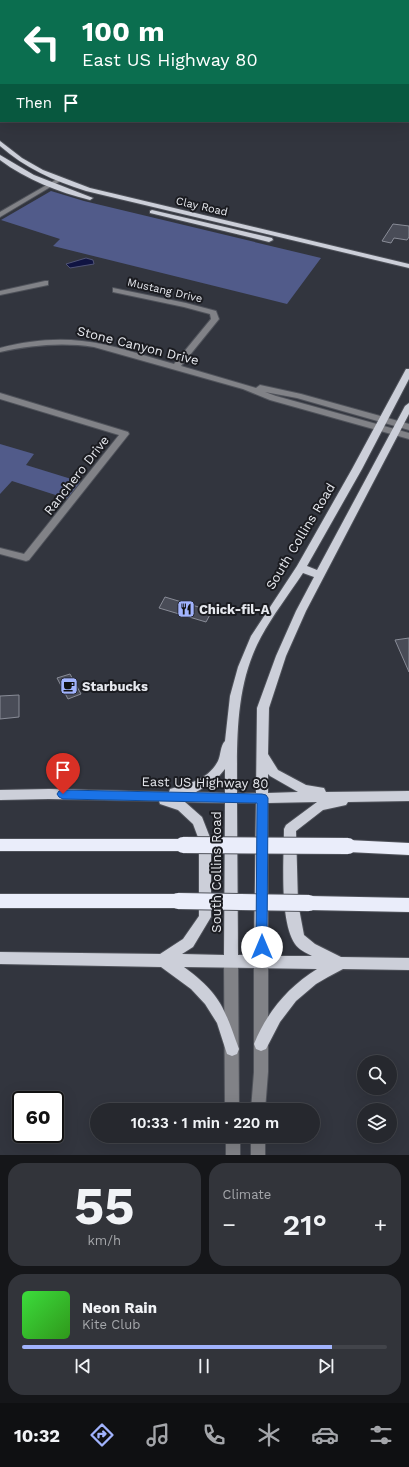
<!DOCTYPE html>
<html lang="en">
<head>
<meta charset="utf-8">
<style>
  body { margin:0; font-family:"Work Sans",sans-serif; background:#32343a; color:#f1f3f6; height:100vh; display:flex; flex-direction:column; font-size:15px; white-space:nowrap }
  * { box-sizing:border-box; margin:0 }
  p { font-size:13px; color:#a4a6aa }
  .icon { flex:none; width:22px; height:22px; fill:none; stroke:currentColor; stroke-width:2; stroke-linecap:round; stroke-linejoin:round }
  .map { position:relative; height:1155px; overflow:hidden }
  .drawer { display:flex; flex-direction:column; gap:8px; padding:8px; background:#151619; flex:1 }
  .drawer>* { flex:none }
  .top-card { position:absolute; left:0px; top:0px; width:409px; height:122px; box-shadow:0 4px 16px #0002,0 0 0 1px #42444a; background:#0b6e4f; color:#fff; overflow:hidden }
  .tools { position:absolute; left:357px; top:1055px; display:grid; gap:8px }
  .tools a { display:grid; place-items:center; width:40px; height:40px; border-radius:50%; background:#26282e; box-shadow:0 4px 16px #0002,0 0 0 1px #42444a; font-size:20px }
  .speed { position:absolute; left:12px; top:1091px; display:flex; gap:8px; font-size:20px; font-weight:700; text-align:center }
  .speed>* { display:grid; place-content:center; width:52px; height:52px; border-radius:50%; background:#26282e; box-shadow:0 4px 16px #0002,0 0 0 1px #42444a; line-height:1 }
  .speed .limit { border:2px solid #111; border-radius:6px; background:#fff; color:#111 }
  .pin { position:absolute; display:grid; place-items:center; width:34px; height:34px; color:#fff; margin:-41px -17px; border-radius:50% 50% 50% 0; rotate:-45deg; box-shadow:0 0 4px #0007 }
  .pin .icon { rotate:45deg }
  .me { position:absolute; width:44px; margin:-22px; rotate:0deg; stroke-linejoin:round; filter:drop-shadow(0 0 3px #0008) }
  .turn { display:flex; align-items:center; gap:14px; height:84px; padding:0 16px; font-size:18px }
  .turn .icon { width:52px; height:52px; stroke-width:2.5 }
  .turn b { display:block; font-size:28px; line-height:34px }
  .then { display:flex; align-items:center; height:38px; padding:0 16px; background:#0003; gap:8px; font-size:15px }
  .big { font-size:30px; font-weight:600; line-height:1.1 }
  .drawer .tile { flex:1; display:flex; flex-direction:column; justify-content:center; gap:6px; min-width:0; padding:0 14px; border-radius:16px; background:#32343a }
  .drawer .dial { align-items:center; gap:0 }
  .dial b { font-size:52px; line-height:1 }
  .song { display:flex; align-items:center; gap:12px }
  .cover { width:48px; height:48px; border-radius:6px; background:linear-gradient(135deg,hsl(120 70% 55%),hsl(110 70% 35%)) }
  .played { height:4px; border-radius:2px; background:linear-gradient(90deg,#a1b3fd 85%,#42444a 85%) }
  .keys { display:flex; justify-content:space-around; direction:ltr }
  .heat { display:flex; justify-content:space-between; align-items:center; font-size:22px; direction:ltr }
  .drawer .tiles { flex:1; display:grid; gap:8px; grid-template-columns:1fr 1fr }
  .tile:last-child { grid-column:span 2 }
  .trip { position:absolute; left:90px; top:1103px; width:230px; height:40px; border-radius:20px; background:#26282e; box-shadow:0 4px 16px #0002,0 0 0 1px #42444a; font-weight:600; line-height:40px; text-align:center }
  .menu { display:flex; height:64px; justify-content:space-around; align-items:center; background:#0f1012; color:#a4a6aa }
  .menu .icon { width:28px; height:28px }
  .menu .selected { color:#a1b3fd }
  .menu b { font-size:18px; color:#f1f3f6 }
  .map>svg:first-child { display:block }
  .green { fill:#515b8a }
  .water { fill:#101442; stroke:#505476 }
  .building { fill:#494c57; stroke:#898c97 }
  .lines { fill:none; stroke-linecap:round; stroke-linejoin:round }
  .minor-casing { stroke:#4f525a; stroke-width:2 }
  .major-casing { stroke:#4f525a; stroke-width:2 }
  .highway-casing { stroke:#4f525a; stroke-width:2 }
  .minor { fill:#818287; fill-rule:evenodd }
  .major { fill:#cccfd9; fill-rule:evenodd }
  .highway { fill:#eaedfa; fill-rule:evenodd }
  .highway-bridge-casing { stroke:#4f525a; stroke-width:18; stroke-linecap:butt }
  .highway-bridge { stroke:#eaedfa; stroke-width:16 }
  .route { fill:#1a73e8; stroke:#114b97 }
  .labels { text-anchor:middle; stroke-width:4; stroke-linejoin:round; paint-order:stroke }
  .far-street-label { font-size:11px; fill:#e6e8ee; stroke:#1b1c21 }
  .street-label { font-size:13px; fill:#e6e8ee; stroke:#1b1c21 }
  .poi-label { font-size:13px; font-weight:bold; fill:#e6e8ee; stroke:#1b1c21; text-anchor:start }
</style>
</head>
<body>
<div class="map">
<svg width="409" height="1155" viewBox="0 0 409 1155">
  <rect width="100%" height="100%" fill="#32353e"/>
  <!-- green -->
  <path class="green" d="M51 191 84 201 321 258 287 304 53 246 60 239 1 220Z
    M0 444 34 454 26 465 81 482 68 499 12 481 0 494Z"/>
  <!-- water -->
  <path class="water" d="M86 258 93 260 94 264 70 268 66 264Z"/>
  <!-- building -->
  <path class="building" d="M393 224 409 226V237L407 240 394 238 391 243 382 241Z
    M165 597 212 611 206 622 159 608Z
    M409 638V672L395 640Z
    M70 674 81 694 68 699 57 678Z
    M19 695V717L0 719V696Z"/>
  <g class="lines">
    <defs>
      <path id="minor" d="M83 0H104L82 1Z
        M0 7H1V11H0Z
        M57 179 62 180 0 217V212Z
        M45 281H48V285L0 295V291Z
        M113 288 186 303 216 311 219 319 181 366 256 388 260 385 301 394 409 424V430L297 398 265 392 276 396 409 433V439L270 400 243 389 94 347C62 342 32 345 0 352V348C27 341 54 338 82 341 113 344 144 356 174 364L211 319 210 314 184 307 113 292Z
        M0 393 128 432 129 434 29 560 26 561 0 554V548L24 554 119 435 0 399Z
        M231 955 236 957 238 961 239 1110H225L224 961 226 957Z
        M261 956 266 958 268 962V1072L265 1110H251L254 1072V962L256 958Z
        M226 1136H240V1155H226Z
        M251 1136H265V1155H251Z"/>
      <path id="major" d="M0 141 22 158 43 170 90 188 409 264V268L86 191C54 181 25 168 0 146Z
        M0 155 34 175 93 198 90 200C58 192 27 180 0 160Z
        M152 210 272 238 273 240 269 242 150 213V211Z
        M406 369H409V379L362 469 307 566 317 570 405 406 409 403V414L306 611 286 656 269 708 268 754 278 770 306 785 324 788 326 792 409 791V801L348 802 346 805 323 810 296 831 298 903 304 935 315 944 341 957 409 958V970L343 969 328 977 316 984 296 1001 280 1022 266 1049 261 1051 256 1049 254 1044C267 1012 288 987 317 969L184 967C221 994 224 1008 239 1049L237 1054 232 1056 227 1054 217 1023 205 1004 191 989 161 967 0 964V952L160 954 183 939 199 916V840L193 824 178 810 160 804 159 801 49 799 0 800V790L49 789 169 792 170 789C189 783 207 781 218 761 221 755 220 746 225 741L230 696 238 667 251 636 297 566 352 469ZM303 573 314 577 296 611 276 656 257 708 256 793H237C237 740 235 685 261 637 273 615 289 594 303 573ZM225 769V793L196 792 214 782ZM268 774 270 776 298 792 268 793ZM185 802 225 803 224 955 182 954 193 947 211 917V840L202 817ZM317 802 286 825 284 829C284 858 279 920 295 944 298 949 306 953 312 956H268V803ZM237 803H256L254 955H238Z"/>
      <path id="highway" d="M0 839H183L188 840 190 845 188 850 183 851H0Z
        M348 840 409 843V855L348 852 343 851 341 846 343 841Z
        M0 894H178L183 896 186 901 183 906 178 908H0Z
        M309 896 409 898V912L309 910 304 908 301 903 304 898Z"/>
    </defs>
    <!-- minor casing -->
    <use href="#minor" class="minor-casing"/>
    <!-- major casing -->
    <use href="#major" class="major-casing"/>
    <!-- highway casing -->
    <use href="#highway" class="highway-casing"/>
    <!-- minor -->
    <use href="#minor" class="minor"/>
    <!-- major -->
    <use href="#major" class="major"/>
    <!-- highway -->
    <use href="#highway" class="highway"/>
    <defs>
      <path id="highway-bridge" d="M183 845 348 846
        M178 901 309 903"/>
    </defs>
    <!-- highway-bridge casing -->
    <use href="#highway-bridge" class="highway-bridge-casing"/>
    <!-- highway-bridge -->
    <use href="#highway-bridge" class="highway-bridge"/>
  </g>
  <!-- route -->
  <path class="route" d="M63 790 262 794 266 795 268 798 267 947 266 951 262 952 257 951 256 947 257 803 63 799 59 797 57 794 59 791Z"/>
  <!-- icons -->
  <defs>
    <symbol id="restaurant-square" viewBox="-11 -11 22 22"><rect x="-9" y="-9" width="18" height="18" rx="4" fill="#a1b3fd" stroke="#1b1c21"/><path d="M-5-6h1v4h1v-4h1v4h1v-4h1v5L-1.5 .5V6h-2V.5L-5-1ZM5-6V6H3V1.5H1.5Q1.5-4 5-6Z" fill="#111"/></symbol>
    <symbol id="cafe-square" viewBox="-11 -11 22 22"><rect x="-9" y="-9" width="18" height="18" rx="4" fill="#a1b3fd" stroke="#1b1c21"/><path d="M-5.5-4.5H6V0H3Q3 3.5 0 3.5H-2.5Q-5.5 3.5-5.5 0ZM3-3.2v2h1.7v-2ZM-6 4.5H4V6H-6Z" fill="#111"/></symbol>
  </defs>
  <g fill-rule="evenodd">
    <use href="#restaurant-square" x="176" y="599" width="20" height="20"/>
    <use href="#cafe-square" x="59" y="676" width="20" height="20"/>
  </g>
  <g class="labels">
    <!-- far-street labels -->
    <g class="far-street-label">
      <text transform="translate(202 206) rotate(13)" y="4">Clay Road</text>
      <text transform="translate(165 290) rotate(13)" y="4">Mustang Drive</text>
    </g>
    <!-- street labels -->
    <g class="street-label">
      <text transform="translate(138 345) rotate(14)" y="5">Stone Canyon Drive</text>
      <text transform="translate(76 475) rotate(-52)" y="5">Ranchero Drive</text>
      <text transform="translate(300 536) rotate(-59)" y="5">South Collins Road</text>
      <text transform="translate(205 782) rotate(1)" y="5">East US Highway 80</text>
      <text transform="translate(216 872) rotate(-90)" y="5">South Collins Road</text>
    </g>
    <!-- poi labels -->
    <g class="poi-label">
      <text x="199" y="614">Chick-fil-A</text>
      <text x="82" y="691">Starbucks</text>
    </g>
  </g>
</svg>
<div class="tools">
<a><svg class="icon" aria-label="search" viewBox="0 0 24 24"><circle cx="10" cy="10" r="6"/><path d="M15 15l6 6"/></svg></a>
<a><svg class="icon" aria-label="layers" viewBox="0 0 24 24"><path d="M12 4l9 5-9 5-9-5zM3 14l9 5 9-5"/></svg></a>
</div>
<div class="speed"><div class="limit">60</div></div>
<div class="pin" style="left:63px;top:794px;background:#d93025"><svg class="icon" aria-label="arrive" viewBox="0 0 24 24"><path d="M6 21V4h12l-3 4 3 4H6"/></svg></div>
<svg class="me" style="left:262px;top:947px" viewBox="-20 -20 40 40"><circle r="19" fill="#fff"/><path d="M0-13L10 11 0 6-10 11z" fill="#1a73e8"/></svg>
<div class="trip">10:33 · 1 min · 220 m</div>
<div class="top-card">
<div class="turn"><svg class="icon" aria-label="left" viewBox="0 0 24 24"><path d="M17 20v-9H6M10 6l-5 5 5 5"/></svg><div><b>100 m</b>East US Highway 80</div></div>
<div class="then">Then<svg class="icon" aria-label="arrive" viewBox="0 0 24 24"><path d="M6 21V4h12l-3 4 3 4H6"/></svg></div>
</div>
</div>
<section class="drawer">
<div class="tiles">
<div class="tile dial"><b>55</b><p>km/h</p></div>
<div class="tile"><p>Climate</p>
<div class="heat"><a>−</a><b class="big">21°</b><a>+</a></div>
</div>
<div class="tile">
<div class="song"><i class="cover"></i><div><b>Neon Rain</b><p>Kite Club</p></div></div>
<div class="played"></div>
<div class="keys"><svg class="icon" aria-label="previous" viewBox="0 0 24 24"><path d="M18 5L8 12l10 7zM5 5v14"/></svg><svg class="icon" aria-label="pause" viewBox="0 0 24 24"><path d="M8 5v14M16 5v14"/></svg><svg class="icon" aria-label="next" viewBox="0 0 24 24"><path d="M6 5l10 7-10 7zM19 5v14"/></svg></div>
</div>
</div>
</section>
<nav class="menu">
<b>10:32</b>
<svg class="icon selected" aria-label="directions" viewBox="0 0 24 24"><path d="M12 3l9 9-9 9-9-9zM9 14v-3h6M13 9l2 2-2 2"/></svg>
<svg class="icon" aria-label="music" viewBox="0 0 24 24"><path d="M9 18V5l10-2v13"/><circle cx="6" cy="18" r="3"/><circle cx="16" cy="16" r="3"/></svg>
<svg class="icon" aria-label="phone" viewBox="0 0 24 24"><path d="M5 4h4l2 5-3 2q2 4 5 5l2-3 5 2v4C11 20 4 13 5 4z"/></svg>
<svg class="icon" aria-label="climate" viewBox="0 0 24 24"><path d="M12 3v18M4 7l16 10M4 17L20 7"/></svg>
<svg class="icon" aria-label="car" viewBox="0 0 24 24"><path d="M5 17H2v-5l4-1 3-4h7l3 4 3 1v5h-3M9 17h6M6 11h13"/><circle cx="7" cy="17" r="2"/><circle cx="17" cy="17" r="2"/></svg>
<svg class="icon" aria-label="filters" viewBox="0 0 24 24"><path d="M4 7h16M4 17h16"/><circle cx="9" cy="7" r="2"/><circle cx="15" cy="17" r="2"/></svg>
</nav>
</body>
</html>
